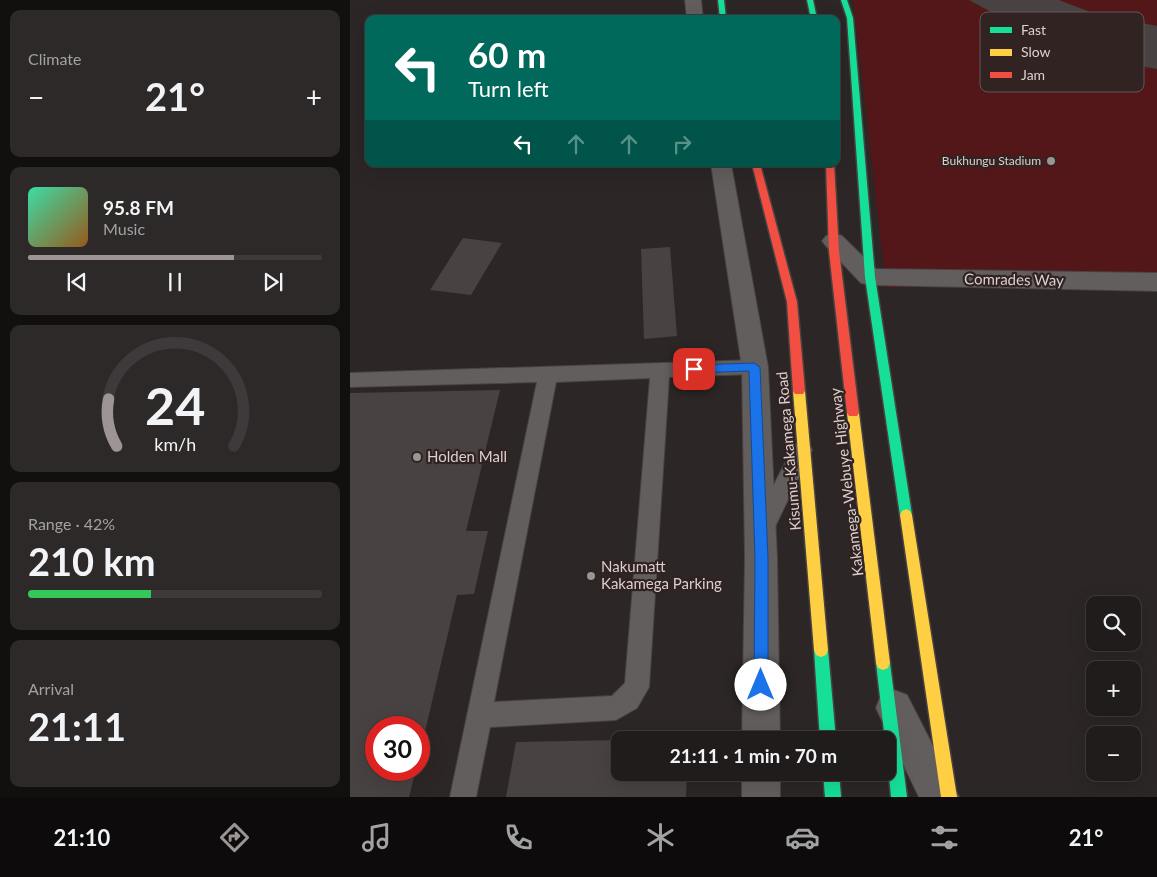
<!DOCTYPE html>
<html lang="en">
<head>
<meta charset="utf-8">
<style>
  body { margin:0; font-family:Lato,sans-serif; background:#2d2929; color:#f1f3f6; height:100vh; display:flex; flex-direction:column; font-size:19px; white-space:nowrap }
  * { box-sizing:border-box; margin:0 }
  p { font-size:16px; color:#a2a1a3 }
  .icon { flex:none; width:28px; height:28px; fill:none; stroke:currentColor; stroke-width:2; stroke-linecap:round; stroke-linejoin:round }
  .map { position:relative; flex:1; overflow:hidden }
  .drawer { display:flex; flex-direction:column; gap:10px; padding:10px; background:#120f0f; width:350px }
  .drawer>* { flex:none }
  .guide { position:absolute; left:15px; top:15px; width:475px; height:152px; border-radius:10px; box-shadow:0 5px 20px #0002,0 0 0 1px #3e3a3b; background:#00695c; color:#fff; overflow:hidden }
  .tools { position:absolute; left:736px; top:596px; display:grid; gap:10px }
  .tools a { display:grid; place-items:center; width:55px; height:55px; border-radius:10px; background:#211c1c; box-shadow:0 5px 20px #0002,0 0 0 1px #3e3a3b; font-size:25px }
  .speed { position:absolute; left:15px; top:716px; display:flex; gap:10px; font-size:25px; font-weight:700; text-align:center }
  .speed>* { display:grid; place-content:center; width:65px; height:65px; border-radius:50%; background:#211c1c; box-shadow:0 5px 20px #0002,0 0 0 1px #3e3a3b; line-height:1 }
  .speed .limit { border:8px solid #d22; background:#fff; color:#111 }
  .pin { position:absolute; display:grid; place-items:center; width:42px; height:42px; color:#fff; margin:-21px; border-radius:10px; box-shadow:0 2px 8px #0006 }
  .me { position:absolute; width:55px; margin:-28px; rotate:0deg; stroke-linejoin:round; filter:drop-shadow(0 0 4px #0008) }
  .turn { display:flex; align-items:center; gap:18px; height:105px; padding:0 20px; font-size:22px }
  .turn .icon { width:65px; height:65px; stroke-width:2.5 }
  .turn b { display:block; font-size:35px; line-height:42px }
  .lanes { display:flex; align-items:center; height:48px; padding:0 20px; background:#0003; justify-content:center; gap:25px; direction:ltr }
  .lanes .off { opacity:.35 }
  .big { font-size:38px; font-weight:700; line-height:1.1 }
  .drawer .tile { flex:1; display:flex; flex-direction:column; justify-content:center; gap:8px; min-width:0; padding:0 18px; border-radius:10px; background:#2d2929 }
  .drawer .dial { align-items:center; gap:0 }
  .dial svg { height:130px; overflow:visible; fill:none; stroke:#3e3a3b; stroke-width:7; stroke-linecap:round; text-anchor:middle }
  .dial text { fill:#f1f3f6; stroke:none }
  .song { display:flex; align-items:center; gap:15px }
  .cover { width:60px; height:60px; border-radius:8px; background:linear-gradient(135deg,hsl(160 70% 55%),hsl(30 70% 35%)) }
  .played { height:5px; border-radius:2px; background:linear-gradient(90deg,#9d9494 70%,#3e3a3b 70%) }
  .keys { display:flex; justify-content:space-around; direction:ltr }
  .heat { display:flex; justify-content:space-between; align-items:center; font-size:28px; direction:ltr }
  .charge { height:8px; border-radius:4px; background:linear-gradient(90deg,#34c759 42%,#3e3a3b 0) }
  .trip { position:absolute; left:261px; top:731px; width:285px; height:50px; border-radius:10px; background:#211c1c; box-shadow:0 5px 20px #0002,0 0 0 1px #3e3a3b; font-weight:700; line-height:50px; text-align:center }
  .menu { display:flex; height:80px; justify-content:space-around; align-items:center; background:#0d0b0b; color:#a2a1a3 }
  .menu .icon { width:35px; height:35px }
  .menu .on { color:#9d9494 }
  .menu b { font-size:22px; color:#f1f3f6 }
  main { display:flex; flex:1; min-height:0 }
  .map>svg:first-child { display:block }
  .green { fill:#531719 }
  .building { fill:#484242 }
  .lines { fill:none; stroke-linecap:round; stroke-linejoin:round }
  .lane-casing { stroke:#484241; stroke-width:2 }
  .street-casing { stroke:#484241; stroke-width:2 }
  .fast-casing { stroke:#484241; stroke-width:3 }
  .slow-casing { stroke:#484241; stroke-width:3 }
  .jam-casing { stroke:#484241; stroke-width:3 }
  .lane { fill:#635e5e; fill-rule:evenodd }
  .street { fill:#635e5e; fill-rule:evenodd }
  .fast { fill:#16e098; fill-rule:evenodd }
  .slow { fill:#ffcf43; fill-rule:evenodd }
  .jam { fill:#f24e42; fill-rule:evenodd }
  .route { fill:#1a73e8; stroke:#114b97 }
  .poi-dot { fill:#9d9494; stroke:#302322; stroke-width:2 }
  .labels { text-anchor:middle; stroke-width:4.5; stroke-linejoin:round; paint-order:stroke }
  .far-poi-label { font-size:12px; fill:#dad0cf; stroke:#302322; text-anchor:end }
  .street-label { font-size:15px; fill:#dad0cf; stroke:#302322 }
  .poi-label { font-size:15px; fill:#dad0cf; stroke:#302322; text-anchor:start }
  .key { fill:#302322; stroke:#635756; stroke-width:1 }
  .key-label { font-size:14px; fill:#dad0cf }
</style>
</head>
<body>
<main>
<section class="drawer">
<div class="tile"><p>Climate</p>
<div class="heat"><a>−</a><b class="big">21°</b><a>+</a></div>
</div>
<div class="tile">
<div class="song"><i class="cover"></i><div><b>95.8 FM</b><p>Music</p></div></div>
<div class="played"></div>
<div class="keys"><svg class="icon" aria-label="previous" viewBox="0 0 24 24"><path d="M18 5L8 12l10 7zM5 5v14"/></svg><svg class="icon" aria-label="pause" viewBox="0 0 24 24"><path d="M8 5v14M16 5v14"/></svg><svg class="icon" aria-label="next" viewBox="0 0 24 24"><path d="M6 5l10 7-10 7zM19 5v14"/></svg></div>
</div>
<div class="tile dial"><svg viewBox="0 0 100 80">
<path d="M14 69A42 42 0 1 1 86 69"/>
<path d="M14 69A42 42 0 0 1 9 40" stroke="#9d9494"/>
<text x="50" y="56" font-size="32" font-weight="700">24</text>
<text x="50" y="72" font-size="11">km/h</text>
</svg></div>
<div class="tile"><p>Range · 42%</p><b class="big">210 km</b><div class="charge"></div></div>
<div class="tile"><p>Arrival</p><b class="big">21:11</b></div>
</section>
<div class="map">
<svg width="807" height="797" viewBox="0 0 807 797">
  <rect width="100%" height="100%" fill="#2c2626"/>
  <!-- green -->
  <path class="green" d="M503 0H807V280H736L536 288Z"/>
  <!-- building -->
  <path class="building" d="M619 0H709L743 13 807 26V69L763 61 706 43 684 35Z
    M113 238 152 243 121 295 80 290Z
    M320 247 327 336 294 339 291 249Z
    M150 390 116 531H138L124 594 107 595 69 757V728H26V770H66L59 797H0V393Z
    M270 740V772H337L336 797H156L166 742Z"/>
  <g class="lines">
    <defs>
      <path id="lane" d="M405 360 411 362 414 367 411 372 405 374 319 377 299 687 287 708 266 720 140 727 126 797H100L187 382 0 387V373ZM300 378 275 683 262 696 144 702 206 382Z
        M452 442 459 444 462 450 421 535 413 538 405 535 402 528 405 521 445 444Z"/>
      <path id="street" d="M335 0H351L353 19H337Z
        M361 164H381L418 367 427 558 430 740H392L395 558 392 367Z
        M484 233 492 236 526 269 807 273V291L520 285 511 283 476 246 472 241 476 236Z
        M544 690 557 695 609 797H569L526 708 531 695Z
        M392 772H430V797H392Z"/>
      <path id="fast" d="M368 0H374L376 19H370Z
        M457 0H463L467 19H461Z
        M491 0H497L503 18 525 277 562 515 560 519 556 521 552 519 550 515 515 277 497 18Z
        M471 643 476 645 478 650 486 740H470L464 650 466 645Z
        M533 656 538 658 540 663 557 797H541L538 765V740H535L526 663 528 658Z
        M473 772H489L491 797H475Z"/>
      <path id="slow" d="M449 387 453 388 455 391 478 650 476 655 471 657 466 655 464 650 443 391 445 388Z
        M503 408 507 410 509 413 540 663 538 668 533 670 528 668 526 663 497 413 499 410Z
        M556 509 560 511 562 515 607 797H591L550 515 552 511Z"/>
      <path id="jam" d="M402 164H410L447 302 455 391 453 394H445L443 391 437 302Z
        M476 164H484L489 251 509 413 507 416H499L497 413 479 251Z"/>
    </defs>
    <!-- lane casing -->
    <use href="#lane" class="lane-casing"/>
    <!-- street casing -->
    <use href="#street" class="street-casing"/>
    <!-- fast casing -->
    <use href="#fast" class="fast-casing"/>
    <!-- slow casing -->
    <use href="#slow" class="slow-casing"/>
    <!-- jam casing -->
    <use href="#jam" class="jam-casing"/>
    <!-- lane -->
    <use href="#lane" class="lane"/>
    <!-- street -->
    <use href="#street" class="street"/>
    <!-- fast -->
    <use href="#fast" class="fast"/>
    <!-- slow -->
    <use href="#slow" class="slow"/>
    <!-- jam -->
    <use href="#jam" class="jam"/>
  </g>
  <!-- route -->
  <path class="route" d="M404 363 410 367 418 558V685L416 690 411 693 406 690 404 685 405 558 399 371 344 373 339 369 344 365Z"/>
  <!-- markers -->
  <g class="poi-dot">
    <circle cx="701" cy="161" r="5"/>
    <circle cx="67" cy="457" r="5"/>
    <circle cx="241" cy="576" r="5"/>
  </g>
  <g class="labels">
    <!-- far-poi labels -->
    <g class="far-poi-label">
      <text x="691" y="165">Bukhungu Stadium</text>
    </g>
    <!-- street labels -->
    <g class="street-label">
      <text transform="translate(664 280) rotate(1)" y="5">Comrades Way</text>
      <text transform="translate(439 451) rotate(-95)" y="5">Kisumu-Kakamega Road</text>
      <text transform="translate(497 482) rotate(-97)" y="5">Kakamega-Webuye Highway</text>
    </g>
    <!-- poi labels -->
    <g class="poi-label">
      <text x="77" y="462">Holden Mall</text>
      <text x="251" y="572">Nakumatt<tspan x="251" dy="17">Kakamega Parking</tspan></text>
    </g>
  </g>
  <!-- legend -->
  <rect x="630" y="12" width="164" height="80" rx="8" class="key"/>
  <rect x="640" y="27" width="22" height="6" fill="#16e098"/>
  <rect x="640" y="49" width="22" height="7" fill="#ffcf43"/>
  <rect x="640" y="72" width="22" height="6" fill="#f24e42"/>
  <g class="key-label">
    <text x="671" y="35">Fast</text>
    <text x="671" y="57">Slow</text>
    <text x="671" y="80">Jam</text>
  </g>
</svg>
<div class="tools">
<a><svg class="icon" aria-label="search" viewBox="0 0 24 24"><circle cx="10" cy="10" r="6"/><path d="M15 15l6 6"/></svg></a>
<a>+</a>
<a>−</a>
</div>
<div class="speed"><div class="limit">30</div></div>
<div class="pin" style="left:344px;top:369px;background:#d93025"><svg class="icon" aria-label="arrive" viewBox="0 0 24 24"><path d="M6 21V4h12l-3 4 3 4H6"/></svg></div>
<svg class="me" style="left:411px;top:685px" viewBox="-20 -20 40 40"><circle r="19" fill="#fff"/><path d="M0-13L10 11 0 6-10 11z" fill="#1a73e8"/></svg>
<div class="trip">21:11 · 1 min · 70 m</div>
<div class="guide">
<div class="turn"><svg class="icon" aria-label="left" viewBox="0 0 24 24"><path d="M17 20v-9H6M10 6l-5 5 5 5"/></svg><div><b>60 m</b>Turn left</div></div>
<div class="lanes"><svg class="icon" aria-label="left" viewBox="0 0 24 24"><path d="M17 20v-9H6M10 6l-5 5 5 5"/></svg><svg class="icon off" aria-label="ahead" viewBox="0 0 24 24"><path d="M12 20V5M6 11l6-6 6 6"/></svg><svg class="icon off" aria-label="ahead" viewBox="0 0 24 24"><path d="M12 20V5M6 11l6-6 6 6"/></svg><svg class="icon off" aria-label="right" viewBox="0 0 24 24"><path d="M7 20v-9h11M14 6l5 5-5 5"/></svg></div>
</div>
</div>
</main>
<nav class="menu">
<b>21:10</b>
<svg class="icon on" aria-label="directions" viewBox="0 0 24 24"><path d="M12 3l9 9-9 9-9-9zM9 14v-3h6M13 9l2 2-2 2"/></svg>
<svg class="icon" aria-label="music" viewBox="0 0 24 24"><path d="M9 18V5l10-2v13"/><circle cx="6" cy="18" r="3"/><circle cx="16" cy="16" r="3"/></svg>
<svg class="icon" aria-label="phone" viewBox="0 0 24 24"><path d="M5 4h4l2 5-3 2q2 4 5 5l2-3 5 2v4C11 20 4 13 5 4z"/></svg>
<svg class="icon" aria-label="climate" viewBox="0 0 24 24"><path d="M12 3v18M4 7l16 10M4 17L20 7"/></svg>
<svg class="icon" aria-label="car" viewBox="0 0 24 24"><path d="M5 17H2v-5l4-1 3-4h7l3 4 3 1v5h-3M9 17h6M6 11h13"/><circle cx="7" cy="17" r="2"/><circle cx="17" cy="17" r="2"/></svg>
<svg class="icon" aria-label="filters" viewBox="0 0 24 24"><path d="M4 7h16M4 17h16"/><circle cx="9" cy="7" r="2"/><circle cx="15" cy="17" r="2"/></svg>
<b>21°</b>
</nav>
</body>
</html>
